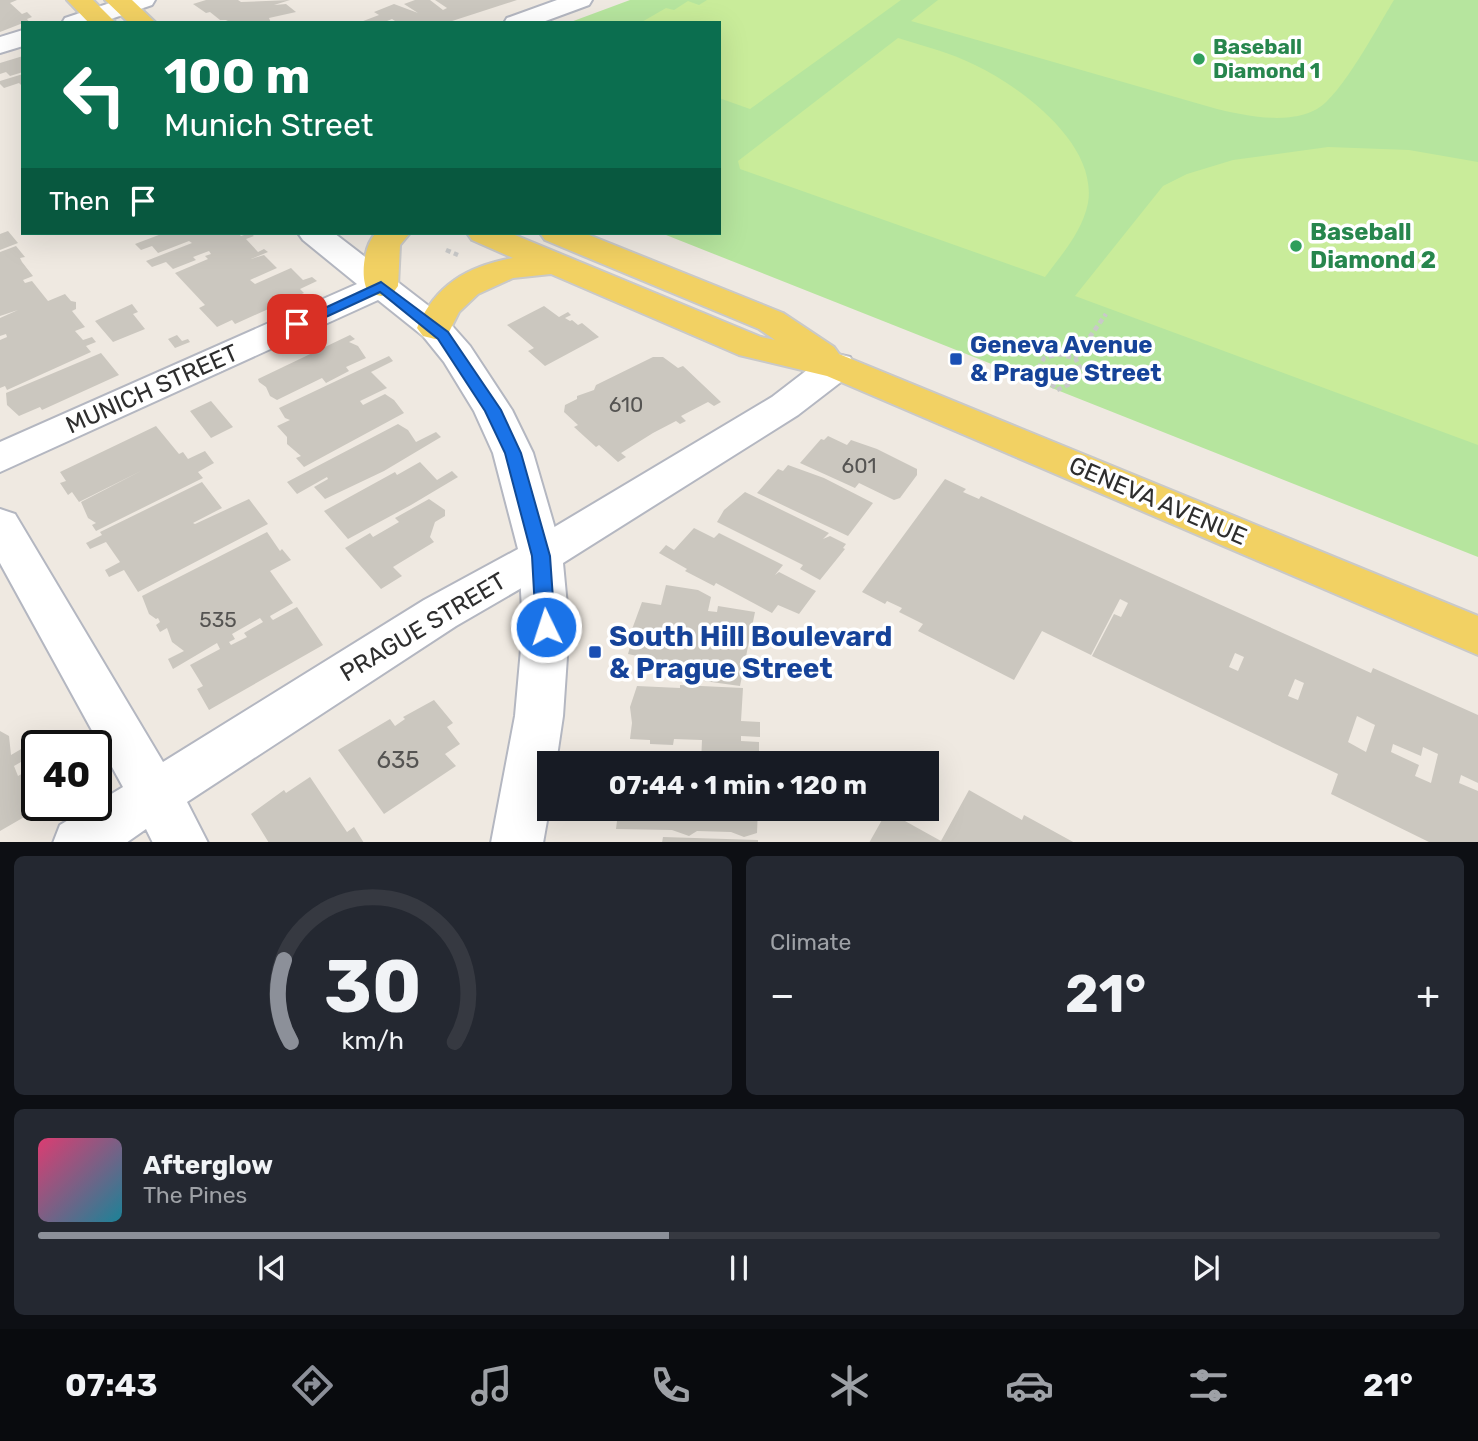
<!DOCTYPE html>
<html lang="en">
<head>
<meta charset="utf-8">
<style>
  body { margin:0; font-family:Rubik,sans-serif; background:#242831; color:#f1f3f6; height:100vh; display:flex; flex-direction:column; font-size:26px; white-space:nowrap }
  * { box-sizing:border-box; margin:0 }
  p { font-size:23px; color:#9ea1a6 }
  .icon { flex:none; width:38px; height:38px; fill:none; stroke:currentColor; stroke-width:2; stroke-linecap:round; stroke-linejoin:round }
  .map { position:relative; height:842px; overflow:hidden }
  .sheet { display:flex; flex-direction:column; gap:14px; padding:14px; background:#0d0f14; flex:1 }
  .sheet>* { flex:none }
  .banner { position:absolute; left:21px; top:21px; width:700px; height:214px; border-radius:0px; box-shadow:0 7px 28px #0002; background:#0b6e4f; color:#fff; overflow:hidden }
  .speed { position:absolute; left:21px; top:730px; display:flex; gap:14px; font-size:35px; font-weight:700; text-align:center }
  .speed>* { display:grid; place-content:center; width:91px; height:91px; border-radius:50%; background:#171b24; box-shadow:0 7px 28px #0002; line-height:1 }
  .speed .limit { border:4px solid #111; border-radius:10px; background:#fff; color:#111 }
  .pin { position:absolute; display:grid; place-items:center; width:60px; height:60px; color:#fff; margin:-30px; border-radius:14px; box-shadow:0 4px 10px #0006 }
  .me { position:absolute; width:77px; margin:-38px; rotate:356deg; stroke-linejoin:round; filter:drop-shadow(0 0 5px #0008) }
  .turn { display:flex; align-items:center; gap:24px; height:147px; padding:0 28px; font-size:32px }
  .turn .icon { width:91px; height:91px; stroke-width:2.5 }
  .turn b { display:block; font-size:49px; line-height:60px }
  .then { display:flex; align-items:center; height:66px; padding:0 28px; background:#0003; gap:14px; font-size:26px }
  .big { font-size:52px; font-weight:700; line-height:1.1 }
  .sheet .widget { flex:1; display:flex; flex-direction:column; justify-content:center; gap:10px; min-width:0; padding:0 24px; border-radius:10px; background:#242831 }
  .sheet .dial { align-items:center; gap:0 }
  .dial svg { height:182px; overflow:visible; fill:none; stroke:#363941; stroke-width:7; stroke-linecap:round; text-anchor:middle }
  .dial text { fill:#f1f3f6; stroke:none }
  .song { display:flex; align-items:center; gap:21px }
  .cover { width:84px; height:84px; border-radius:10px; background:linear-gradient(135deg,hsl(340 70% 55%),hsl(190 70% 35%)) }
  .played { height:7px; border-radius:4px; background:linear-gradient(90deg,#8c9099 45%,#363941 45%) }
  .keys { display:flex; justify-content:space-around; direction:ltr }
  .heat { display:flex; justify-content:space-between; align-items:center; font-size:38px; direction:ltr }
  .sheet .tiles { flex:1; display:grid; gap:14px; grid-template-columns:1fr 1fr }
  .widget:last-child { grid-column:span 2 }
  .trip { position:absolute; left:537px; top:751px; width:402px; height:70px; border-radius:0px; background:#171b24; box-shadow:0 7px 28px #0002; font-weight:700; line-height:70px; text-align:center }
  .tab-bar { display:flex; height:112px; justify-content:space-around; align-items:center; background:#090b0e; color:#9ea1a6 }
  .tab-bar .icon { width:49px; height:49px }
  .tab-bar .on { color:#8c9099 }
  .tab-bar b { font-size:32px; color:#f1f3f6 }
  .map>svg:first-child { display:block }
  .green { fill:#b6e59e }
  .pitch { fill:#c9ec9a }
  .building { fill:#cbc7bf; fill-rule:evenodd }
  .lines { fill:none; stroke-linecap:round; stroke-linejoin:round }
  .minor-casing { stroke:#b4b7c1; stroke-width:4 }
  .tertiary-casing { stroke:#b4b7c1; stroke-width:4 }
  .primary-casing { stroke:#c9c9c9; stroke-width:4 }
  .path { stroke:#c9c9c9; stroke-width:4.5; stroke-dasharray:5 3.5; stroke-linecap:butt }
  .minor { fill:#fff; fill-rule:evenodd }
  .tertiary { fill:#fff; fill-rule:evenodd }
  .primary { fill:#f2d163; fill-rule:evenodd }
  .route { fill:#1a73e8; stroke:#114b97; stroke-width:2 }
  .leisure-dot { fill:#2e9e5b; stroke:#fff; stroke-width:2.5 }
  .transit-dot { fill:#1a4fb4; stroke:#fff; stroke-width:2.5 }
  .labels { text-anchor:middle; stroke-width:7; stroke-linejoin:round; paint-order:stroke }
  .far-leisure-label { font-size:21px; font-weight:bold; fill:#27864d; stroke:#fff; text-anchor:start }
  .number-label { font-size:21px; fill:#555452 }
  .leisure-label { font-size:24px; font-weight:bold; fill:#27864d; stroke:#fff; text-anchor:start }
  .transit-label { font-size:24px; font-weight:bold; fill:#164399; stroke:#fff; text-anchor:start }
  .street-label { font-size:24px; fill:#2e2e2e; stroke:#fff }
  .near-number-label { font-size:24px; fill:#555452 }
  .near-transit-label { font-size:28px; font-weight:bold; fill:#164399; stroke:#fff; text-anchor:start }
</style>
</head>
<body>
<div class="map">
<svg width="1478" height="843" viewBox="0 0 1478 843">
  <rect width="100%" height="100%" fill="#efe9e1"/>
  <!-- green -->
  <path class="green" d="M630 0H1478V557L661 233H719V23H568Z"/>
  <!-- pitch -->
  <path class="pitch" d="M707 0H901L750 109 719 98V23H640L666 8 674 10 688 1 699 5Z
    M938 0H1394C1378 26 1341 96 1317 109 1288 125 1247 116 1217 109L911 21Z
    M898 38C924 46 951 53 975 65 1021 87 1098 144 1088 203 1082 232 1062 254 1045 277L740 169 738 161Z
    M1328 147 1409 150 1478 162V445L1075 296 1163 186 1187 174 1233 160Z"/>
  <!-- building -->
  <path class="building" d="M0 0H17L10 3 22 14 27 12 32 17 27 19 30 23H23L0 32Z
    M206 0H238L241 2 290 0 274 5 286 4 296 12 269 18 271 23H221L228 20H220L210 12 206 13 193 4Z
    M415 0H430L443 10 447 8 435 0H517L446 23H398L392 19 387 21 390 23H358L379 15 374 12 394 4 418 13 404 4Z
    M23 56V72L10 76 6 72 0 74V63Z
    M23 74V87L19 83 4 88 0 84V81Z
    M8 231 18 243 0 250V234Z
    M164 233H238L241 236 250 233 254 236 246 239 258 252 264 249 268 252 251 259 264 255 277 268 250 280 255 284 291 268 303 280 312 277 317 281 300 289 304 293 235 324 232 320 217 327 199 308 205 305 175 273 208 259 205 256 211 254 209 251 193 257 196 260 173 269 166 262 152 267 146 261 192 243 189 241 158 253 152 246 141 250 135 244Z
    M16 246 25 257 20 258 22 262 33 276 23 280 25 283 32 281 48 301 65 294 71 301 76 302V309L72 311 85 327 75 331 83 340 92 337 96 342 86 346 91 352 7 390 5 386 0 388V340L7 337 6 334 0 336V318L18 310 0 316V252Z
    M132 304 138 312 133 314 145 329 113 342 95 321Z
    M544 306 559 317 568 312 571 315 565 318 570 321 572 320 578 325 582 323 599 337 545 366 528 351 534 348 507 325Z
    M177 335 182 341 188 339 190 342 175 348 168 339Z
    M350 335 355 339 349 342 358 346 366 358 346 367 349 371 326 383 322 378 277 400 270 396 266 387 259 382 258 379Z
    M101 353 119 375 42 410 40 407 19 416 7 405 6 393Z
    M389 356 393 361 371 372 387 388 360 401 363 405 385 394 394 400 404 413 304 467 296 458 301 456 287 444V437L277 426 290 420 285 418 279 408Z
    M653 357H663L678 368 683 366 721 402 714 406 708 402 681 416 686 421 680 424 676 421 653 433 621 453 626 457 618 462 599 445 596 447 574 427 578 425 564 412 565 405 577 399V396L594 390 596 385Z
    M211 401 233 427 211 438 190 411Z
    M398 424 408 430 416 442 436 432 441 437 384 471 325 499 314 487 328 479 327 477 297 494 287 482Z
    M156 426 179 454 183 452 188 459 205 451 214 463 198 472 203 478 96 531 92 525 96 523 88 518 81 502 141 471 79 502 72 492 68 495 60 483 66 481 60 472Z
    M828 436 847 445 851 440 877 449 917 469V475L900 498 894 500 859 483 855 488 800 463 821 439 824 440Z
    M420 462 437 480 452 471 458 477 411 505 348 539 324 511 395 472 397 475Z
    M788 465 824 478 873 503 848 536 757 493 778 469 783 471Z
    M945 479 966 489 963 492 979 499 981 496 1371 673 1373 668 1478 715V783L1461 775 1459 783 1478 791V843H1431L1331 794 1338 774 1092 656 1114 614 1121 617 1128 603 1120 599 1091 655 1042 631 1014 680 918 631 923 624 899 612 902 608 887 601 885 604 862 592ZM1235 653 1244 657 1238 671 1229 667ZM1295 679 1304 683 1298 700 1288 696ZM1357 716 1375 725 1366 752 1348 742ZM1393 744 1421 756 1423 747 1438 754 1431 783 1415 776 1419 765 1391 752Z
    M202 482 222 508 193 523 195 524 249 499 268 524 138 592 124 570 109 577 105 570 120 562 106 542 90 549 86 543 102 535 100 532Z
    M745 492 829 533 823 539 830 536 846 544 843 548 845 549 820 580 800 569 803 565 717 522 724 510Z
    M429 499 445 510V516L435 522 430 537 434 542 393 567 402 576 381 589 345 548 370 533 373 537 399 522 395 518Z
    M694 528 714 538 719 533 783 565 775 575 779 572 816 591 799 614 778 605 772 613 716 583 714 586 685 571 687 569 659 553 666 545 674 550Z
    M267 532 280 551 282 549 291 560 270 571 293 603 270 616 271 618 273 620 297 607 323 645 209 710 197 689 203 686 190 665 220 649 217 643 173 669 168 659 184 651 172 642 167 628 160 632 156 625 160 622 158 618 156 619 149 614 142 596ZM260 618 263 622 244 633 247 637 231 645 229 642 235 639 232 634Z
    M666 585 698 590 711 597 708 611 717 612 718 606 755 612 740 686 704 681 708 665 690 662 689 667 628 654 634 633 631 632 642 602 661 605Z
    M680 685 743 688 741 721 760 722V737L741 736V741L759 742V763H701L702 740 674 739 673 745 650 744V740L630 739 632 723 630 707 637 686 680 688Z
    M434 700 453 723 447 727 460 744 445 754 456 766 384 814 338 750 390 719 395 726 405 719 403 717Z
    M0 731 9 736 11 755 28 745 33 755 14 766 18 776 36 766 37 805H45L0 831Z
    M310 777 347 832 354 827 364 843H269L251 814 284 790 286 793Z
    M969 790 1022 820 1024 815 1075 843H869L887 811 941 841Z
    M626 808H758L757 833 744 837 731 832 697 831 689 836 672 830 616 829 618 813 627 814Z
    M663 837 758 840V843H662Z"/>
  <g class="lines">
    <defs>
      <path id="minor" d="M119 0H155L152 5 99 23H62L65 18Z
        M557 0H592L589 5 540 23H504L507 18Z
        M23 30V46L0 53V37Z
        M298 233H334L447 320 470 346 512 410 533 453 563 556 556 568 456 626 187 802 208 843H153L146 829 126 843H53L60 825 123 787 0 563V509L15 514 163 762 424 600 518 549 493 453 474 411 444 362 423 336 378 300 0 472V442L357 284 303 240Z"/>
      <path id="tertiary" d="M837 354 850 357 855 366 850 375 798 415 563 563 569 627 563 716 556 763H550V804L543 843H491L515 716 523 627 519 556 526 544 772 397 824 357Z"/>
      <path id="primary" d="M67 0H93L116 23H89Z
        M105 0H132L156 23H129Z
        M376 233H410L400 245 398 286 393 293 381 296 369 293C359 279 364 245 376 233Z
        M467 233H510L761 337 775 340 759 329 545 240 540 233H584L783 313 834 347 839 354 1478 616V655L827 376 739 355 551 274 513 278 478 294 459 312 447 336 435 339 423 336 417 328C435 285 468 266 513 258L472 240Z"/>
    </defs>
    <!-- minor casing -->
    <use href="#minor" class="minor-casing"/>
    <!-- tertiary casing -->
    <use href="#tertiary" class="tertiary-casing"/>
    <!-- primary casing -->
    <use href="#primary" class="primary-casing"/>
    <!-- path -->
    <path class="path" d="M446 250 458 255
      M1058 354 1075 358 1081 369 1078 380 1057 390 1038 369 1044 358Z
      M1075 358 1106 314"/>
    <!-- minor -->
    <use href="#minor" class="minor"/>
    <!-- tertiary -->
    <use href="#tertiary" class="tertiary"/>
    <!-- primary -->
    <use href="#primary" class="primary"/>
  </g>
  <!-- route -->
  <path class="route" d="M381 282 448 332 501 410 521 453 550 556 555 627 552 632 546 635 539 632 536 627 532 556 505 453 485 411 438 339 380 292 302 328 297 329 290 324Z"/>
  <!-- markers -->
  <g class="leisure-dot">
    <circle cx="1199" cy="59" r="7"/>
    <circle cx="1296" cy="246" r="7"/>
  </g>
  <g class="transit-dot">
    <rect x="949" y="352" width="14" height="14" rx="3.5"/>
    <rect x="588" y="645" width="14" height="14" rx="3.5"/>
  </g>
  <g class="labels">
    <!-- far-leisure labels -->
    <g class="far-leisure-label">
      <text x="1213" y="54">Baseball<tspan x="1213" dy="24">Diamond 1</tspan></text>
    </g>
    <!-- number labels -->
    <g class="number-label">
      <text x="626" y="412">610</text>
      <text x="859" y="473">601</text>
      <text x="218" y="627">535</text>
    </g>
    <!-- leisure labels -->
    <g class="leisure-label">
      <text x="1310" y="240">Baseball<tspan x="1310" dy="28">Diamond 2</tspan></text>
    </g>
    <!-- transit labels -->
    <g class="transit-label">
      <text x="970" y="353">Geneva Avenue<tspan x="970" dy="28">&amp; Prague Street</tspan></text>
    </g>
    <!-- street labels -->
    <g class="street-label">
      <text transform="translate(152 389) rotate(-24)" y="8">MUNICH STREET</text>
      <text transform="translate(1158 501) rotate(23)" y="8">GENEVA AVENUE</text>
      <text transform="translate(423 627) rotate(-31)" y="8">PRAGUE STREET</text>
    </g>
    <!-- near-number labels -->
    <g class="near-number-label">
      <text x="398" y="768">635</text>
    </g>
    <!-- near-transit labels -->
    <g class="near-transit-label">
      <text x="609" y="646">South Hill Boulevard<tspan x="609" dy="32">&amp; Prague Street</tspan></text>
    </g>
  </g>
</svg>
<div class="speed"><div class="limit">40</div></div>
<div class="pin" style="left:297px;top:324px;background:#d93025"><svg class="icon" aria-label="arrive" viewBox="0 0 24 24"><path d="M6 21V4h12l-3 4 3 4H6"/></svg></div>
<svg class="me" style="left:546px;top:627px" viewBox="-20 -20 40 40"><circle r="17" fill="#1a73e8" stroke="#fff" stroke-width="3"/><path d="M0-11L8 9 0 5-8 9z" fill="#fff"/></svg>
<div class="trip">07:44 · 1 min · 120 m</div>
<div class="banner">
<div class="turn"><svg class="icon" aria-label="left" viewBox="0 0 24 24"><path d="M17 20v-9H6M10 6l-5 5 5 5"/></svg><div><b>100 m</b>Munich Street</div></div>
<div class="then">Then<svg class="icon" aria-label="arrive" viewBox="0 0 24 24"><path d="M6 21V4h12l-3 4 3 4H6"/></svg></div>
</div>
</div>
<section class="sheet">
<div class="tiles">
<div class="widget dial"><svg viewBox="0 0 100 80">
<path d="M14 69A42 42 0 1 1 86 69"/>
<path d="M14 69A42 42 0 0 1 11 33" stroke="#8c9099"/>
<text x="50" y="56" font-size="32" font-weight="700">30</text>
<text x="50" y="72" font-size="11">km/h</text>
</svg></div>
<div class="widget"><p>Climate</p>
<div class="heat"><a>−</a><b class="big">21°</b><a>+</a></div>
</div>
<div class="widget">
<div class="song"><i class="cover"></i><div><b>Afterglow</b><p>The Pines</p></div></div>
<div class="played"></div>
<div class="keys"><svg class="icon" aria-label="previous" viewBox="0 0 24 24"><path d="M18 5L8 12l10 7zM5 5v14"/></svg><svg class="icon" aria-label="pause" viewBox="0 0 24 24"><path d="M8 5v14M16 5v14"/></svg><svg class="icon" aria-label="next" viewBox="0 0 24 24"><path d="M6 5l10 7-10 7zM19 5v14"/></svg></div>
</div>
</div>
</section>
<nav class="tab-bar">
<b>07:43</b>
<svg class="icon on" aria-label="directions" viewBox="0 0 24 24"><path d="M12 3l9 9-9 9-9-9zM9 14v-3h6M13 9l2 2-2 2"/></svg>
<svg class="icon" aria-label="music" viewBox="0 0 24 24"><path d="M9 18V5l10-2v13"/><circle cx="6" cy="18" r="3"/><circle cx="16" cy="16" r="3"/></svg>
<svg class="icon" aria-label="phone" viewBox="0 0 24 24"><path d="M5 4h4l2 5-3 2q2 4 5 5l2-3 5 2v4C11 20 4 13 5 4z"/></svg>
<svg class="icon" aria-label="climate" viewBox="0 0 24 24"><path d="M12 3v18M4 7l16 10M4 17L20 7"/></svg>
<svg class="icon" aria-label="car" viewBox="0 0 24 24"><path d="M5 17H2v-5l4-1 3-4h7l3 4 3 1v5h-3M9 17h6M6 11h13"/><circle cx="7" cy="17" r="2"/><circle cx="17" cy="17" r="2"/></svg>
<svg class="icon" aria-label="filters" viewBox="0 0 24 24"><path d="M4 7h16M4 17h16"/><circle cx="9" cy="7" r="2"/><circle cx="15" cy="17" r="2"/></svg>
<b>21°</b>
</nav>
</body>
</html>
